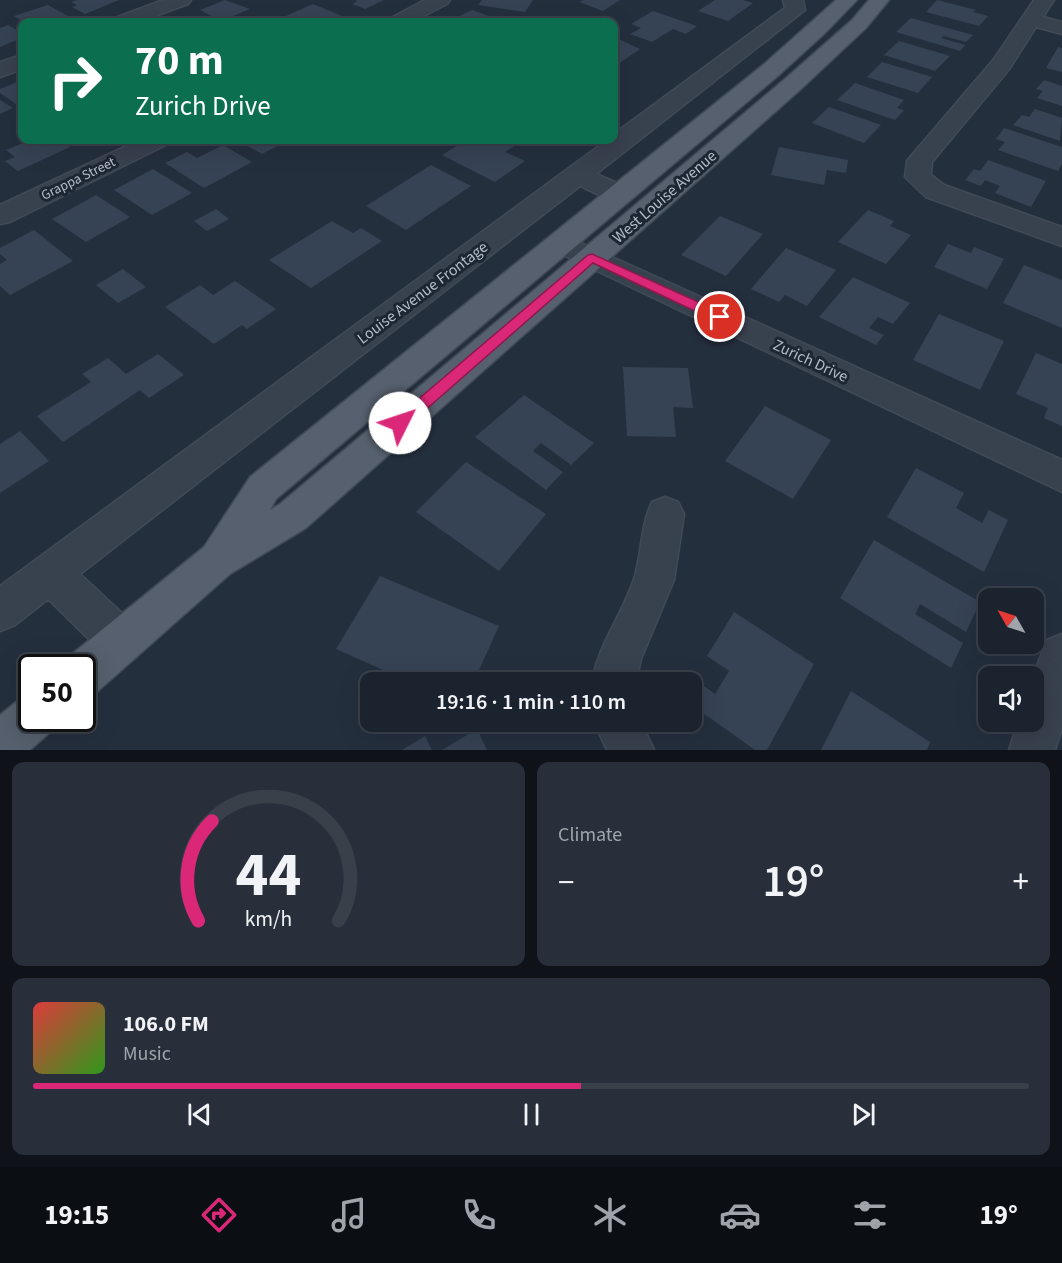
<!DOCTYPE html>
<html lang="en">
<head>
<meta charset="utf-8">
<style>
  body { margin:0; font-family:"Source Sans 3",sans-serif; background:#282f3a; color:#f1f3f6; height:100vh; display:flex; flex-direction:column; font-size:22px; white-space:nowrap }
  * { box-sizing:border-box; margin:0 }
  p { font-size:20px; color:#a0a4aa }
  .icon { flex:none; width:33px; height:33px; fill:none; stroke:currentColor; stroke-width:2; stroke-linecap:round; stroke-linejoin:round }
  .map { position:relative; height:750px; overflow:hidden }
  .details { display:flex; flex-direction:column; gap:12px; padding:12px; background:#0f1319; flex:1 }
  .details>* { flex:none }
  .guide { position:absolute; left:18px; top:18px; width:600px; height:126px; border-radius:12px; box-shadow:0 6px 24px #0002,0 0 0 2px #39404a; background:#0b6e4f; color:#fff; overflow:hidden }
  .needle { width:39px; rotate:309deg }
  .tools { position:absolute; left:978px; top:588px; display:grid; gap:12px }
  .tools a { display:grid; place-items:center; width:66px; height:66px; border-radius:12px; background:#1b232e; box-shadow:0 6px 24px #0002,0 0 0 2px #39404a; font-size:30px }
  .speed { position:absolute; left:18px; top:654px; display:flex; gap:12px; font-size:30px; font-weight:700; text-align:center }
  .speed>* { display:grid; place-content:center; width:78px; height:78px; border-radius:50%; background:#1b232e; box-shadow:0 6px 24px #0002,0 0 0 2px #39404a; line-height:1 }
  .speed .limit { border:3px solid #111; border-radius:9px; background:#fff; color:#111 }
  .pin { position:absolute; display:grid; place-items:center; width:51px; height:51px; color:#fff; margin:-26px; border:3px solid #fff; border-radius:50%; box-shadow:0 2px 6px #0007 }
  .me { position:absolute; width:66px; margin:-33px; rotate:49deg; stroke-linejoin:round; filter:drop-shadow(0 0 4px #0008) }
  .turn { display:flex; align-items:center; gap:21px; height:126px; padding:0 18px; font-size:27px }
  .turn .icon { width:78px; height:78px; stroke-width:2.5 }
  .turn b { display:block; font-size:42px; line-height:51px }
  .big { font-size:45px; font-weight:600; line-height:1.1 }
  .details .card { flex:1; display:flex; flex-direction:column; justify-content:center; gap:9px; min-width:0; padding:0 21px; border-radius:12px; background:#282f3a }
  .details .dial { align-items:center; gap:0 }
  .dial svg { height:156px; overflow:visible; fill:none; stroke:#39404a; stroke-width:7; stroke-linecap:round; text-anchor:middle }
  .dial text { fill:#f1f3f6; stroke:none }
  .song { display:flex; align-items:center; gap:18px }
  .cover { width:72px; height:72px; border-radius:9px; background:linear-gradient(135deg,hsl(0 70% 55%),hsl(110 70% 35%)) }
  .played { height:6px; border-radius:3px; background:linear-gradient(90deg,#db2777 55%,#39404a 55%) }
  .keys { display:flex; justify-content:space-around; direction:ltr }
  .heat { display:flex; justify-content:space-between; align-items:center; font-size:33px; direction:ltr }
  .details .tiles { flex:1; display:grid; gap:12px; grid-template-columns:1fr 1fr }
  .card:last-child { grid-column:span 2 }
  .trip { position:absolute; left:360px; top:672px; width:342px; height:60px; border-radius:12px; background:#1b232e; box-shadow:0 6px 24px #0002,0 0 0 2px #39404a; font-weight:600; line-height:60px; text-align:center }
  .dock { display:flex; height:96px; justify-content:space-around; align-items:center; background:#0b0e12; color:#a0a4aa }
  .dock .icon { width:42px; height:42px }
  .dock .active { color:#db2777 }
  .dock b { font-size:27px; color:#f1f3f6 }
  .map>svg:first-child { display:block }
  .building { fill:#364354 }
  .lines { fill:none; stroke-linecap:round; stroke-linejoin:round }
  .minor-casing { stroke:#414a57; stroke-width:3 }
  .major-casing { stroke:#414a57; stroke-width:3 }
  .minor { fill:#38414e; fill-rule:evenodd }
  .major { fill:#56606e; fill-rule:evenodd }
  .route { fill:#db2777; stroke:#8e194d; stroke-width:1.5 }
  .labels { text-anchor:middle; stroke-width:6; stroke-linejoin:round; paint-order:stroke }
  .far-street-label { font-size:14px; fill:#b4bcc9; stroke:#1d2633 }
  .street-label { font-size:16px; fill:#b4bcc9; stroke:#1d2633 }
</style>
</head>
<body>
<div class="map">
<svg width="1062" height="750" viewBox="0 0 1062 750">
  <rect width="100%" height="100%" fill="#242f3e"/>
  <!-- building -->
  <path class="building" d="M77 0H119L85 14 72 7 77 5 71 2Z
    M225 0 250 9 221 21 200 10Z
    M354 0H384L365 9 352 4 358 1Z
    M482 0H533L525 12 478 5Z
    M584 0H620L603 11 579 2Z
    M715 0H743L753 3 728 21 698 11Z
    M937 0 976 10 973 12 988 16 979 26 926 12Z
    M313 4 347 18 338 22H302L286 16Z
    M48 5 73 19 63 22H24L14 16Z
    M472 10 505 22H447Z
    M653 11 697 26 686 34 673 29 652 42 630 34 641 28 631 24Z
    M198 16 212 22H160L174 17 183 21Z
    M911 18 973 35 966 42 944 36 941 38 965 45 960 51 896 32Z
    M8 25 22 33V38L0 47V28Z
    M614 37 640 49 614 67Z
    M899 41 950 56 935 71 884 55Z
    M1058 47 1062 48V72L1046 68Z
    M882 62 932 77 918 93 867 77Z
    M22 80V101L16 104 0 93V89Z
    M1044 80 1062 86V106L1037 98 1043 91 1036 89Z
    M855 83 904 100 897 108 904 110 895 120 837 100Z
    M0 100 13 108 0 114Z
    M829 107 881 125 864 143 812 123Z
    M1035 109 1062 118 1060 141 1013 125 1022 115 1029 117Z
    M1004 128 1062 147V164L1058 171 998 150 1005 142 996 139Z
    M31 140H59L70 147 18 171 5 161 15 157 6 150Z
    M237 140H289L262 154Z
    M466 140H520L522 141 505 152 525 161 495 182 442 155Z
    M223 145 252 162 204 188 165 163 187 152 197 158Z
    M779 147 848 160 846 173 827 170 824 185 771 175Z
    M988 160 1046 181 1031 207 995 193 1000 186 985 180 981 186 965 180 974 169 980 171Z
    M431 165 471 186 406 230 366 206Z
    M153 169 192 193 152 215 114 190Z
    M96 195 130 217 86 242 52 219Z
    M216 209 229 219 207 231 194 221Z
    M868 210 894 221 890 226 911 235 886 264 838 242Z
    M720 216 763 234 726 276 681 255Z
    M332 221 353 233 361 228 382 241 311 288 269 260Z
    M34 230 73 261 10 295 0 286V264L7 260 0 254V248Z
    M948 244 971 253 974 247 1004 259 987 289 934 267Z
    M786 248 836 270 807 306 785 295 779 302 751 289Z
    M1024 265 1062 280V328L1003 303Z
    M123 269 146 287 118 303 96 285Z
    M853 277 910 303 893 324 878 317 869 328 884 335 876 345 819 317Z
    M235 281 276 309 247 329 242 325 214 344 165 307 200 285 213 295Z
    M939 314 1004 341 980 390 913 360Z
    M1036 353 1062 364V426L1044 418 1048 408 1016 394Z
    M158 354 184 375 149 398 140 390 63 442 37 416 91 382 82 374 108 358 126 374Z
    M623 367 688 368 693 408 673 407 676 437 627 436Z
    M524 395 594 443 571 465 541 443 533 451 563 472 546 490 475 437Z
    M765 406 831 440 793 499 725 461Z
    M20 431 49 461 0 493V444Z
    M466 462 546 514 499 571 416 512Z
    M916 468 964 493 956 508 982 523 989 510 1008 520 984 572 887 517Z
    M874 540 980 602 966 632 920 604 915 614 963 643 951 668 840 598Z
    M380 576 499 626 479 670 489 674 486 682H410L336 649Z
    M734 612 814 664 767 750H755L692 705V696L700 683 715 694 729 671 707 656Z
    M851 691 930 742 927 750H821Z
    M477 729 487 750H442Z
    M425 736 432 750H402Z"/>
  <g class="lines">
    <defs>
      <path id="minor" d="M163 0H191L188 4 139 22H112L115 18Z
        M425 0H450L447 4 412 22H388L391 18Z
        M783 0H803L805 10 596 174 629 188 633 194 629 200C612 204 596 193 580 186L80 574 137 627 143 642 137 657 122 663 107 657 48 599 15 625 0 631V586L607 140H614V134L785 8Z
        M1034 0H1054L1043 17 1062 22V34L1036 27 1010 68 932 162 931 175 944 185 1062 227V246L926 197 905 177 907 161 911 156 994 59Z
        M22 55V69L0 77V62Z
        M139 140H169L166 145 10 222 0 224V205Z
        M561 234 1062 460V492L551 249 547 243 551 237Z
        M665 497 678 502 684 514 674 580 641 659 636 682H592C598 645 622 615 634 579 642 554 640 527 652 502Z
        M1062 634V728L1055 750H1009L1018 722H1034L1033 676 1047 640Z
        M594 722H641L654 750H607Z"/>
      <path id="major" d="M836 0H857L824 34 779 75 276 499 270 510 280 504 785 79 852 20 869 0H889L866 28 801 89 306 528 230 574 98 691 82 697V668H63L66 659 204 547 250 477 763 65Z
        M32 695V718H55L48 734 30 750H0V715L16 702Z"/>
    </defs>
    <!-- minor casing -->
    <use href="#minor" class="minor-casing"/>
    <!-- major casing -->
    <use href="#major" class="major-casing"/>
    <!-- minor -->
    <use href="#minor" class="minor"/>
    <!-- major -->
    <use href="#major" class="major"/>
  </g>
  <!-- route -->
  <path class="route" d="M592 254 725 314 727 317 720 322 716 321 593 263 406 427H395L393 423 395 419 588 255Z"/>
  <g class="labels">
    <!-- far-street labels -->
    <g class="far-street-label">
      <text transform="translate(78 178) rotate(-26)" y="5">Grappa Street</text>
    </g>
    <!-- street labels -->
    <g class="street-label">
      <text transform="translate(664 196) rotate(-41)" y="6">West Louise Avenue</text>
      <text transform="translate(422 292) rotate(-37)" y="6">Louise Avenue Frontage</text>
      <text transform="translate(811 360) rotate(25)" y="6">Zurich Drive</text>
    </g>
  </g>
</svg>
<div class="tools">
<a><svg class="needle" viewBox="-14 -14 28 28"><path d="M0-13l5 13h-10z" fill="#e53935"/><path d="M0 13l5-13h-10z" fill="#a0a4aa"/></svg></a>
<a><svg class="icon" aria-label="sound" viewBox="0 0 24 24"><path d="M4 9h4l5-4v14l-5-4H4zM17 9q2 3 0 6"/></svg></a>
</div>
<div class="speed"><div class="limit">50</div></div>
<div class="pin" style="left:720px;top:317px;background:#d93025"><svg class="icon" aria-label="arrive" viewBox="0 0 24 24"><path d="M6 21V4h12l-3 4 3 4H6"/></svg></div>
<svg class="me" style="left:400px;top:423px" viewBox="-20 -20 40 40"><circle r="19" fill="#fff"/><path d="M0-13L10 11 0 6-10 11z" fill="#db2777"/></svg>
<div class="trip">19:16 · 1 min · 110 m</div>
<div class="guide">
<div class="turn"><svg class="icon" aria-label="right" viewBox="0 0 24 24"><path d="M7 20v-9h11M14 6l5 5-5 5"/></svg><div><b>70 m</b>Zurich Drive</div></div>
</div>
</div>
<section class="details">
<div class="tiles">
<div class="card dial"><svg viewBox="0 0 100 80">
<path d="M14 69A42 42 0 1 1 86 69"/>
<path d="M14 69A42 42 0 0 1 21 18" stroke="#db2777"/>
<text x="50" y="56" font-size="32" font-weight="700">44</text>
<text x="50" y="72" font-size="11">km/h</text>
</svg></div>
<div class="card"><p>Climate</p>
<div class="heat"><a>−</a><b class="big">19°</b><a>+</a></div>
</div>
<div class="card">
<div class="song"><i class="cover"></i><div><b>106.0 FM</b><p>Music</p></div></div>
<div class="played"></div>
<div class="keys"><svg class="icon" aria-label="previous" viewBox="0 0 24 24"><path d="M18 5L8 12l10 7zM5 5v14"/></svg><svg class="icon" aria-label="pause" viewBox="0 0 24 24"><path d="M8 5v14M16 5v14"/></svg><svg class="icon" aria-label="next" viewBox="0 0 24 24"><path d="M6 5l10 7-10 7zM19 5v14"/></svg></div>
</div>
</div>
</section>
<nav class="dock">
<b>19:15</b>
<svg class="icon active" aria-label="directions" viewBox="0 0 24 24"><path d="M12 3l9 9-9 9-9-9zM9 14v-3h6M13 9l2 2-2 2"/></svg>
<svg class="icon" aria-label="music" viewBox="0 0 24 24"><path d="M9 18V5l10-2v13"/><circle cx="6" cy="18" r="3"/><circle cx="16" cy="16" r="3"/></svg>
<svg class="icon" aria-label="phone" viewBox="0 0 24 24"><path d="M5 4h4l2 5-3 2q2 4 5 5l2-3 5 2v4C11 20 4 13 5 4z"/></svg>
<svg class="icon" aria-label="climate" viewBox="0 0 24 24"><path d="M12 3v18M4 7l16 10M4 17L20 7"/></svg>
<svg class="icon" aria-label="car" viewBox="0 0 24 24"><path d="M5 17H2v-5l4-1 3-4h7l3 4 3 1v5h-3M9 17h6M6 11h13"/><circle cx="7" cy="17" r="2"/><circle cx="17" cy="17" r="2"/></svg>
<svg class="icon" aria-label="filters" viewBox="0 0 24 24"><path d="M4 7h16M4 17h16"/><circle cx="9" cy="7" r="2"/><circle cx="15" cy="17" r="2"/></svg>
<b>19°</b>
</nav>
</body>
</html>
